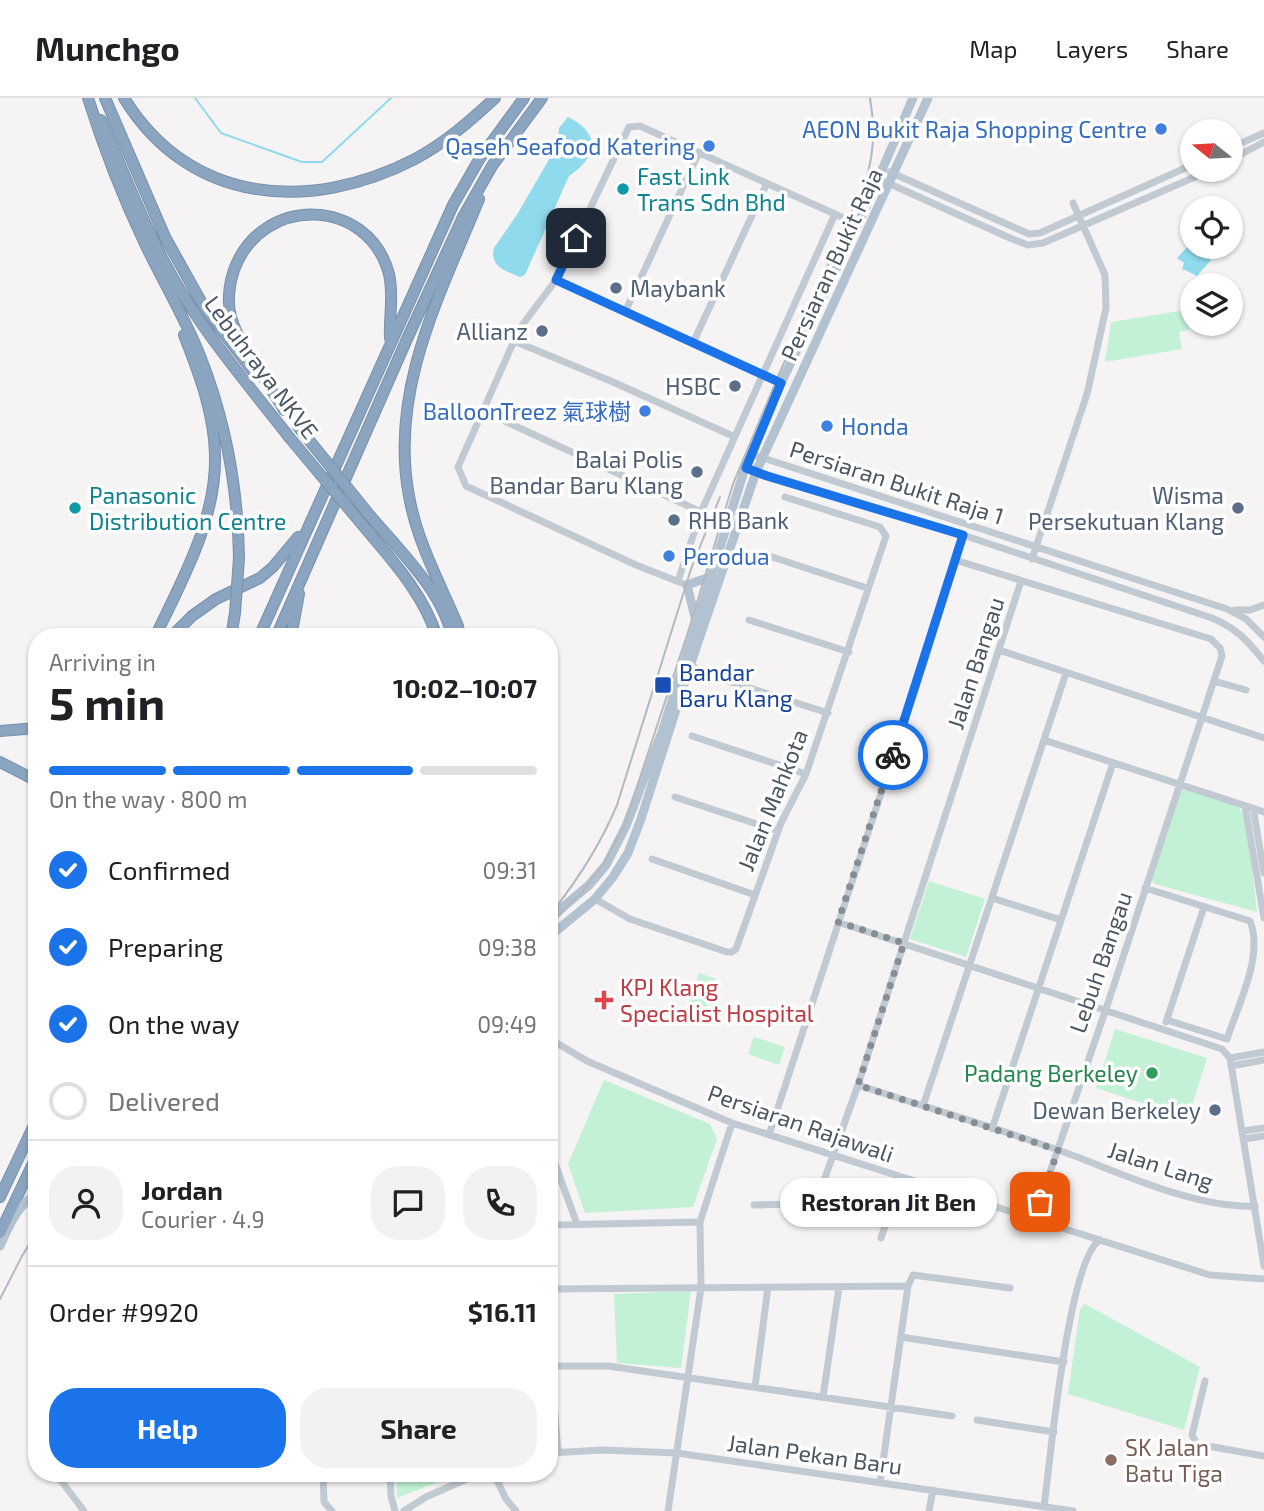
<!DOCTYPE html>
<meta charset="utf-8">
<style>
:root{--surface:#fff;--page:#f2f2f2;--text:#202124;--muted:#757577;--line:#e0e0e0;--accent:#1a73e8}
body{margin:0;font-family:"Exo 2","Noto Sans SC",sans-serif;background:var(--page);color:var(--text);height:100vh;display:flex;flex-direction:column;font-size:26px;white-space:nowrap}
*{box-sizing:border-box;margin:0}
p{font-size:23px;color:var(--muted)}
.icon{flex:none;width:38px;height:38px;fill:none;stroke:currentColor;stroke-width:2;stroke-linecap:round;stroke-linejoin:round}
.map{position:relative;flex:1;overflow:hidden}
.details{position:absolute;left:28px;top:530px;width:530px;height:854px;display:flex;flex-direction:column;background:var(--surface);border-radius:28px;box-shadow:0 2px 5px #0004}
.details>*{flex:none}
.needle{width:46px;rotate:288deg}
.tools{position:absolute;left:1180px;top:21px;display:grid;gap:14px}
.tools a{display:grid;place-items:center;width:63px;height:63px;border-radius:50%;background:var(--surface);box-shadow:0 2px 5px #0004;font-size:35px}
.pin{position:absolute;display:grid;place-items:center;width:60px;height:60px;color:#fff;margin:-30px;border-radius:14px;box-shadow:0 4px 10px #0006}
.courier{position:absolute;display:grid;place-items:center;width:70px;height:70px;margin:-35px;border:5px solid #1a73e8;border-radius:50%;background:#fff;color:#222;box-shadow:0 2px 9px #0007}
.bubble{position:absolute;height:49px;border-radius:24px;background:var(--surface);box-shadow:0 2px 5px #0004;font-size:23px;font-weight:700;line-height:49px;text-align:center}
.overview em{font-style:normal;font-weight:700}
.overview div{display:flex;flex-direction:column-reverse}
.overview{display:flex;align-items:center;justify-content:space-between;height:119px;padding:0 21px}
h1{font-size:46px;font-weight:700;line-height:52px}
.bar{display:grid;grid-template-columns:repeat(4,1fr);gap:10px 7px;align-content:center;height:84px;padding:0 21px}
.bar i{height:9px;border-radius:5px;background:var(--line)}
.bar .current{background:var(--accent)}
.bar p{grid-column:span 4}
.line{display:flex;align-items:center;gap:18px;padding:0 21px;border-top:2px solid var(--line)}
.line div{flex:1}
.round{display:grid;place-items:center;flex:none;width:74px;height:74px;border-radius:28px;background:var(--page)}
ol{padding:0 21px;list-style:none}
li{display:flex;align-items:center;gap:21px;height:77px}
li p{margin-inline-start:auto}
li .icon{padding:7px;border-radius:50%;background:var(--accent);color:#fff;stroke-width:4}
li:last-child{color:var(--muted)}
li i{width:38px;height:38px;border:4px solid var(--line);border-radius:50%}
.action{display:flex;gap:14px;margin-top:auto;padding:14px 21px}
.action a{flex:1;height:80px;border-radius:28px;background:var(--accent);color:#fff;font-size:28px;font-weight:700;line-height:80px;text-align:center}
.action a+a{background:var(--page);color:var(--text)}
header{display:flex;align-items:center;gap:42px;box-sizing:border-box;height:98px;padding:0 35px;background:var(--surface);border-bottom:2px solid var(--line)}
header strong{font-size:33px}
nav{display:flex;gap:38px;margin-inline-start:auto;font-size:24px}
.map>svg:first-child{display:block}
.green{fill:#c3f1d5}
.water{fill:#90daee}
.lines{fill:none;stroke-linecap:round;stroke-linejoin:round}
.stream{stroke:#90daee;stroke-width:2}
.highway-casing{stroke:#7690ad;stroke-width:12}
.minor{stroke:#c1cad2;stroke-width:7}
.major{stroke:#b3c2d1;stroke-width:9}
.highway{stroke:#8ba5c1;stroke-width:10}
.tram{stroke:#b5b8bd;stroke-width:2}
.highway-bridge-casing{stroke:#7690ad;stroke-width:12;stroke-linecap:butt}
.highway-bridge{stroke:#8ba5c1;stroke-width:10}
.done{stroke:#868d94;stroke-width:7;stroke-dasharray:0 12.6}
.route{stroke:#1a73e8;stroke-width:9}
.shop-dot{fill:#3f7fe0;stroke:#fff;stroke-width:2.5}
.culture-dot{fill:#0f9aa8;stroke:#fff;stroke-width:2.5}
.service-dot{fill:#5c6f8a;stroke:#fff;stroke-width:2.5}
.transit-dot{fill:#1a4fb4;stroke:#fff;stroke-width:2.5}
.health-dot{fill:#e0444e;stroke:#fff;stroke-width:2.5}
.leisure-dot{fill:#2e9e5b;stroke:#fff;stroke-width:2.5}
.education-dot{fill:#8d6e63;stroke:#fff;stroke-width:2.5}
.labels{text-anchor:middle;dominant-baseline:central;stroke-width:7;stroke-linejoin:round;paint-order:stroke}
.shop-label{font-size:23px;fill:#366cbe;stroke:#fff;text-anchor:end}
.culture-label{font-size:23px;fill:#0d838f;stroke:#fff;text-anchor:start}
.street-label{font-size:23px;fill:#4a5661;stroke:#fff}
.service-label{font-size:23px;fill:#4e5e75;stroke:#fff;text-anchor:end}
.transit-label{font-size:23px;fill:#164399;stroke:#fff;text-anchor:start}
.health-label{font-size:23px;fill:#be3a42;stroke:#fff;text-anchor:start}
.leisure-label{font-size:23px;fill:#27864d;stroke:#fff;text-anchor:end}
.education-label{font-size:23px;fill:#785e54;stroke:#fff;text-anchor:start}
</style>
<header>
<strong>Munchgo</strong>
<nav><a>Map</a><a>Layers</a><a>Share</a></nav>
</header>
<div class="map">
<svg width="1264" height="1413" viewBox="0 0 1264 1413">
<rect width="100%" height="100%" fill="#f5f3f3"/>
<path class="green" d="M1186,212L1189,232L1179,234L1182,251L1105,264L1111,224Z
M1182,690L1238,708L1246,721L1257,814L1155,786L1151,782L1175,695Z
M929,783L985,801L966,859L910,841Z
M699,875L716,881L706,911L689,905Z
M1115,931L1207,960L1188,1020L1096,990Z
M754,939L785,949L779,967L748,956Z
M604,982L710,1026L717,1041L693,1109L585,1115L568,1066Z
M691,1193L681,1270L617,1265L614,1196Z
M1085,1206L1200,1269L1184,1332L1068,1296L1080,1211Z
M396,1376H458L397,1400Z"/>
<path class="water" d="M568,19C601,35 598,59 569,78L525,177L520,179C506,173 489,169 494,150L518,115L558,46L559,30Z
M1192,144V149H1197L1211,162L1197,178L1185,172H1182L1184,165L1177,160Z"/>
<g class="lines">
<path class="stream" d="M195,0L221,35L302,64H322L391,0"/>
<defs>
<path id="highway" d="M88,0C104,51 123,100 146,148C164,185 185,220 200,258C225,321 238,391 239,460
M105,0L165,139L204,209L252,272
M124,0C190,107 310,115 415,61C445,45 470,23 495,0
M101,22C127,81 149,142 183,197C214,247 253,293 289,339
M284,312C267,282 241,253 231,219C227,205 229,186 234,172C261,97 368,98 389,176C394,198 389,218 390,240
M367,414C397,450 443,493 452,539
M360,424C389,459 423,494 437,539
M155,539C182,482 217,421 215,356C214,315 199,275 184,237
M171,539L192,518L216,501L260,480L273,469L298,439
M231,539L235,515
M259,539L453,107L480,60L524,0
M276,539L407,241L463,119L492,68L542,0
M291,539L299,496
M460,539L458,528C440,485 417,444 409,398C389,292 440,197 479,101
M0,633L37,630
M0,664L37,683
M0,1099L37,1021
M0,1135L37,1057"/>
</defs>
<use href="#highway" class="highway-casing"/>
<path class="minor" d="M1230,50L1264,35
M1230,62L1264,44
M890,74L1029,136L1040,135L1192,67
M879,81L1012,141L1028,147L1043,145L1211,72
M556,182L781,285
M625,214L699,54
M514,243L613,284L735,339
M693,245L767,85
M481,312L701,414
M751,356L1227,511L1246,521L1264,539
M745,370L963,437L1212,520C1236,530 1248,543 1264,563
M766,457L867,490
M1032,461L1087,296L1106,210L1105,177L1073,105
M955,462L1211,541L1220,550L1222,558L1109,902L1034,1121
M678,483L701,414L835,116
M687,487L636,467L466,388L458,369L514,243L523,226L556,182L629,29L640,28L857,126
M1235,512H1250L1264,507
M749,522L849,554
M999,552L1264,640
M690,568L703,572L709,577
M688,574L709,577L828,615
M1214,583L1246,592
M692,638L806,676
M1044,642L1264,714
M675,699L778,733
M1245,708L1264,820
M1253,710L1264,775
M652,761L755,797
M1145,790L1250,823C1264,857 1238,907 1227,941L1167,922
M992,800L1061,822
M595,801L630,821L727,854H732L736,851L781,725L806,676L886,438L880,429L785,399
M838,824L1222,951L1230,960
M1166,924L1204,809
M550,941L587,963L732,1025L1210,1177L1264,1181
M1230,960L1264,1168
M1230,960L1264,954
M1231,968L1264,962
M858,987C925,1009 994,1029 1061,1053C1117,1073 1195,1111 1255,1108
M923,1008L1066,575
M992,1031L1113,665
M1243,1033L1264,1030
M769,1037L926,558L963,437
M1244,1041L1264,1038
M550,1052L577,1126
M754,1107L809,1106L817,1102L858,987L1021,483
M550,1127L700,1124
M881,1140L902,1079
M550,1191L908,1188
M901,1239L1064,1264
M550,1256L558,1354
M551,1268H608L952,1318
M1205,1283L1192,1337L1197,1346L1264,1358
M755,1289L768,1189
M823,1299L839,1189
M977,1322L1054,1334
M550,1355L603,1352L677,1355L1073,1413
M56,1376L84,1413
M323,1376L324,1404L332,1413
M390,1376L391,1398L395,1413
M494,1376L506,1401L516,1413
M880,1385L908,1188L913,1177L1010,1190
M1044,1409C1050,1365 1068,1161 1100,1142
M404,1413L426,1399L478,1376
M668,1413L701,1190L700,1124L732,1025
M929,1413L933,1392"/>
<path class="major" d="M696,523L687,487L710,479
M550,820L589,787L606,767L626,728L662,634L745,370L781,285L866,109L913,0
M550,838L595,801L613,779L628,755L641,721L690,568L756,374L928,0
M0,1148C9,1128 17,1107 37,1096"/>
<use href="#highway" class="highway"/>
<path class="tram" d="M556,809C581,777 601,745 617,707L691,471L720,399
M550,827L583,793L605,763L623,731L689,531L733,386L780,274L866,81C875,53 875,28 870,0
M0,1201L22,1158L37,1134"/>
<defs>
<path id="highway-bridge" d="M296,326L367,414
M289,339L360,424
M235,515L239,460"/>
</defs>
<use href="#highway-bridge" class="highway-bridge-casing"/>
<use href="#highway-bridge" class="highway-bridge"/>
</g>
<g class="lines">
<path class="done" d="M893,657L838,824L904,845L858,987L1058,1052L1040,1104"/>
<path class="route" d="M576,140L556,182L781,285L746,370L767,378L963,437L893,657"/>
</g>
<g class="shop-dot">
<circle cx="1161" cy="31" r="7"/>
<circle cx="709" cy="48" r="7"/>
<circle cx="645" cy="313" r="7"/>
<circle cx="827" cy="328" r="7"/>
<circle cx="669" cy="458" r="7"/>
</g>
<g class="culture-dot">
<circle cx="623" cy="91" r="7"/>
<circle cx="75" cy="410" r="7"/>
</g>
<g class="service-dot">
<circle cx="616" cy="190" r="7"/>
<circle cx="542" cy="233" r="7"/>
<circle cx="735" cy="288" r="7"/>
<circle cx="697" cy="374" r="7"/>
<circle cx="1238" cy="410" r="7"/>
<circle cx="674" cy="422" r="7"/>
<circle cx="1215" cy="1012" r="7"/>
</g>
<rect class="transit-dot" x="654" y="578" width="18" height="18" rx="3.5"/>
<path class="health-dot" d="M600.5 891.5h7v7h7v7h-7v7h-7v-7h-7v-7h7z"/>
<circle class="leisure-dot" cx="1152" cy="975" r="7"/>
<circle class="education-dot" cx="1111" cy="1362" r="7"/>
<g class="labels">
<g class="shop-label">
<text x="1147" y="31">AEON Bukit Raja Shopping Centre</text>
<text x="695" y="48">Qaseh Seafood Katering</text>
<text x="631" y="313">BalloonTreez 氣球樹</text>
<text x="841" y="328" text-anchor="start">Honda</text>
<text x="683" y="458" text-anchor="start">Perodua</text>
</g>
<g class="culture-label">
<text x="637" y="78">Fast Link<tspan x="637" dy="26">Trans Sdn Bhd</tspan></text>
<text x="89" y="397">Panasonic<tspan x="89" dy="26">Distribution Centre</tspan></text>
</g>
<g class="street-label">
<text transform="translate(831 166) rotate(-65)">Persiaran Bukit Raja</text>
<text transform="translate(262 269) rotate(53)">Lebuhraya NKVE</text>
<text transform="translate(897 384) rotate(18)">Persiaran Bukit Raja 1</text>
<text transform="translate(975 565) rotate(-72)">Jalan Bangau</text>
<text transform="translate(772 702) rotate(-68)">Jalan Mahkota</text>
<text transform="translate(1100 864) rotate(-71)">Lebuh Bangau</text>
<text transform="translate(801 1025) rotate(19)">Persiaran Rajawali</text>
<text transform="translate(1161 1067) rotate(18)">Jalan Lang</text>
<text transform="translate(815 1356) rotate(8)">Jalan Pekan Baru</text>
</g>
<g class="service-label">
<text x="630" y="190" text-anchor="start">Maybank</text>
<text x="528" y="233">Allianz</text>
<text x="721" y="288">HSBC</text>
<text x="683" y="361">Balai Polis<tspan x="683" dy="26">Bandar Baru Klang</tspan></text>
<text x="1224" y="397">Wisma<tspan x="1224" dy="26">Persekutuan Klang</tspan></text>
<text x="688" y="422" text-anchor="start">RHB Bank</text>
<text x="1201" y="1012">Dewan Berkeley</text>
</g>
<g class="transit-label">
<text x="679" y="574">Bandar<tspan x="679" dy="26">Baru Klang</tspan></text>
</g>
<g class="health-label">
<text x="620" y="889">KPJ Klang<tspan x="620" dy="26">Specialist Hospital</tspan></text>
</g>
<g class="leisure-label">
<text x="1138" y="975">Padang Berkeley</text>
</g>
<g class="education-label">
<text x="1125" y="1349">SK Jalan<tspan x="1125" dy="26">Batu Tiga</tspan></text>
</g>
</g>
</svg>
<div class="tools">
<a><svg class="needle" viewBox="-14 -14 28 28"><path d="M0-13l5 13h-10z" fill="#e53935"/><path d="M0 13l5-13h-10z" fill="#757577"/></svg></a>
<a><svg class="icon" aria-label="locate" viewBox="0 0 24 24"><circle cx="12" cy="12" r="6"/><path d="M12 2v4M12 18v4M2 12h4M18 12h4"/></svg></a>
<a><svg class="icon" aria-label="layers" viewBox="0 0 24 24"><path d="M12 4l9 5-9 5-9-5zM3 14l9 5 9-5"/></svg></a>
</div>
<div class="pin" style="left:1040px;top:1104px;background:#ea580c"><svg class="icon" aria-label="bag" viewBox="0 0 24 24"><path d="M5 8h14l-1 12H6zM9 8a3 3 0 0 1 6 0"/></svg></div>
<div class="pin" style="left:576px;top:140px;background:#1f2937"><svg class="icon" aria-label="home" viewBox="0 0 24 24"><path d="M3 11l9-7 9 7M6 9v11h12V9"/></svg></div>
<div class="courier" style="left:893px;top:657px"><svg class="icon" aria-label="bike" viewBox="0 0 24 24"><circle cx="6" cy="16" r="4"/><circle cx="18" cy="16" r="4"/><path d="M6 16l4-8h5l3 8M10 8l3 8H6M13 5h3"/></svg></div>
<div class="bubble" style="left:780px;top:1080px;width:217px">Restoran Jit Ben</div>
<section class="details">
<div class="overview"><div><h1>5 min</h1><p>Arriving in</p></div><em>10:02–10:07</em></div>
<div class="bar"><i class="current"></i><i class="current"></i><i class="current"></i><i></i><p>On the way · 800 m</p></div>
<ol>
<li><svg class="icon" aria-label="check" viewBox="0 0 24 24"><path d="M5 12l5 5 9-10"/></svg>Confirmed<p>09:31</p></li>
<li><svg class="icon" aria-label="check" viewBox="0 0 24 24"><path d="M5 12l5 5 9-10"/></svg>Preparing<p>09:38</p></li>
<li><svg class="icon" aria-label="check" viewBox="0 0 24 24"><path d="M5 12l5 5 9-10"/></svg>On the way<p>09:49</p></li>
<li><i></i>Delivered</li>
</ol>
<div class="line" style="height:126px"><a class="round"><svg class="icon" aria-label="person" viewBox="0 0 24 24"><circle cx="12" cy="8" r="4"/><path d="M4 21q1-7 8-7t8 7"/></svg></a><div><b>Jordan</b><p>Courier · 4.9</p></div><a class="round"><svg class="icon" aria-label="chat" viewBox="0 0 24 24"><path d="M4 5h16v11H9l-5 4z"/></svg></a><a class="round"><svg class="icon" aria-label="phone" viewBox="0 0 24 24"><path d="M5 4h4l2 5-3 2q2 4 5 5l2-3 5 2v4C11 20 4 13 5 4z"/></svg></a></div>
<div class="line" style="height:91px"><div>Order #9920</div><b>$16.11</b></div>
<div class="action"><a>Help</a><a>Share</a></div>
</section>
</div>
